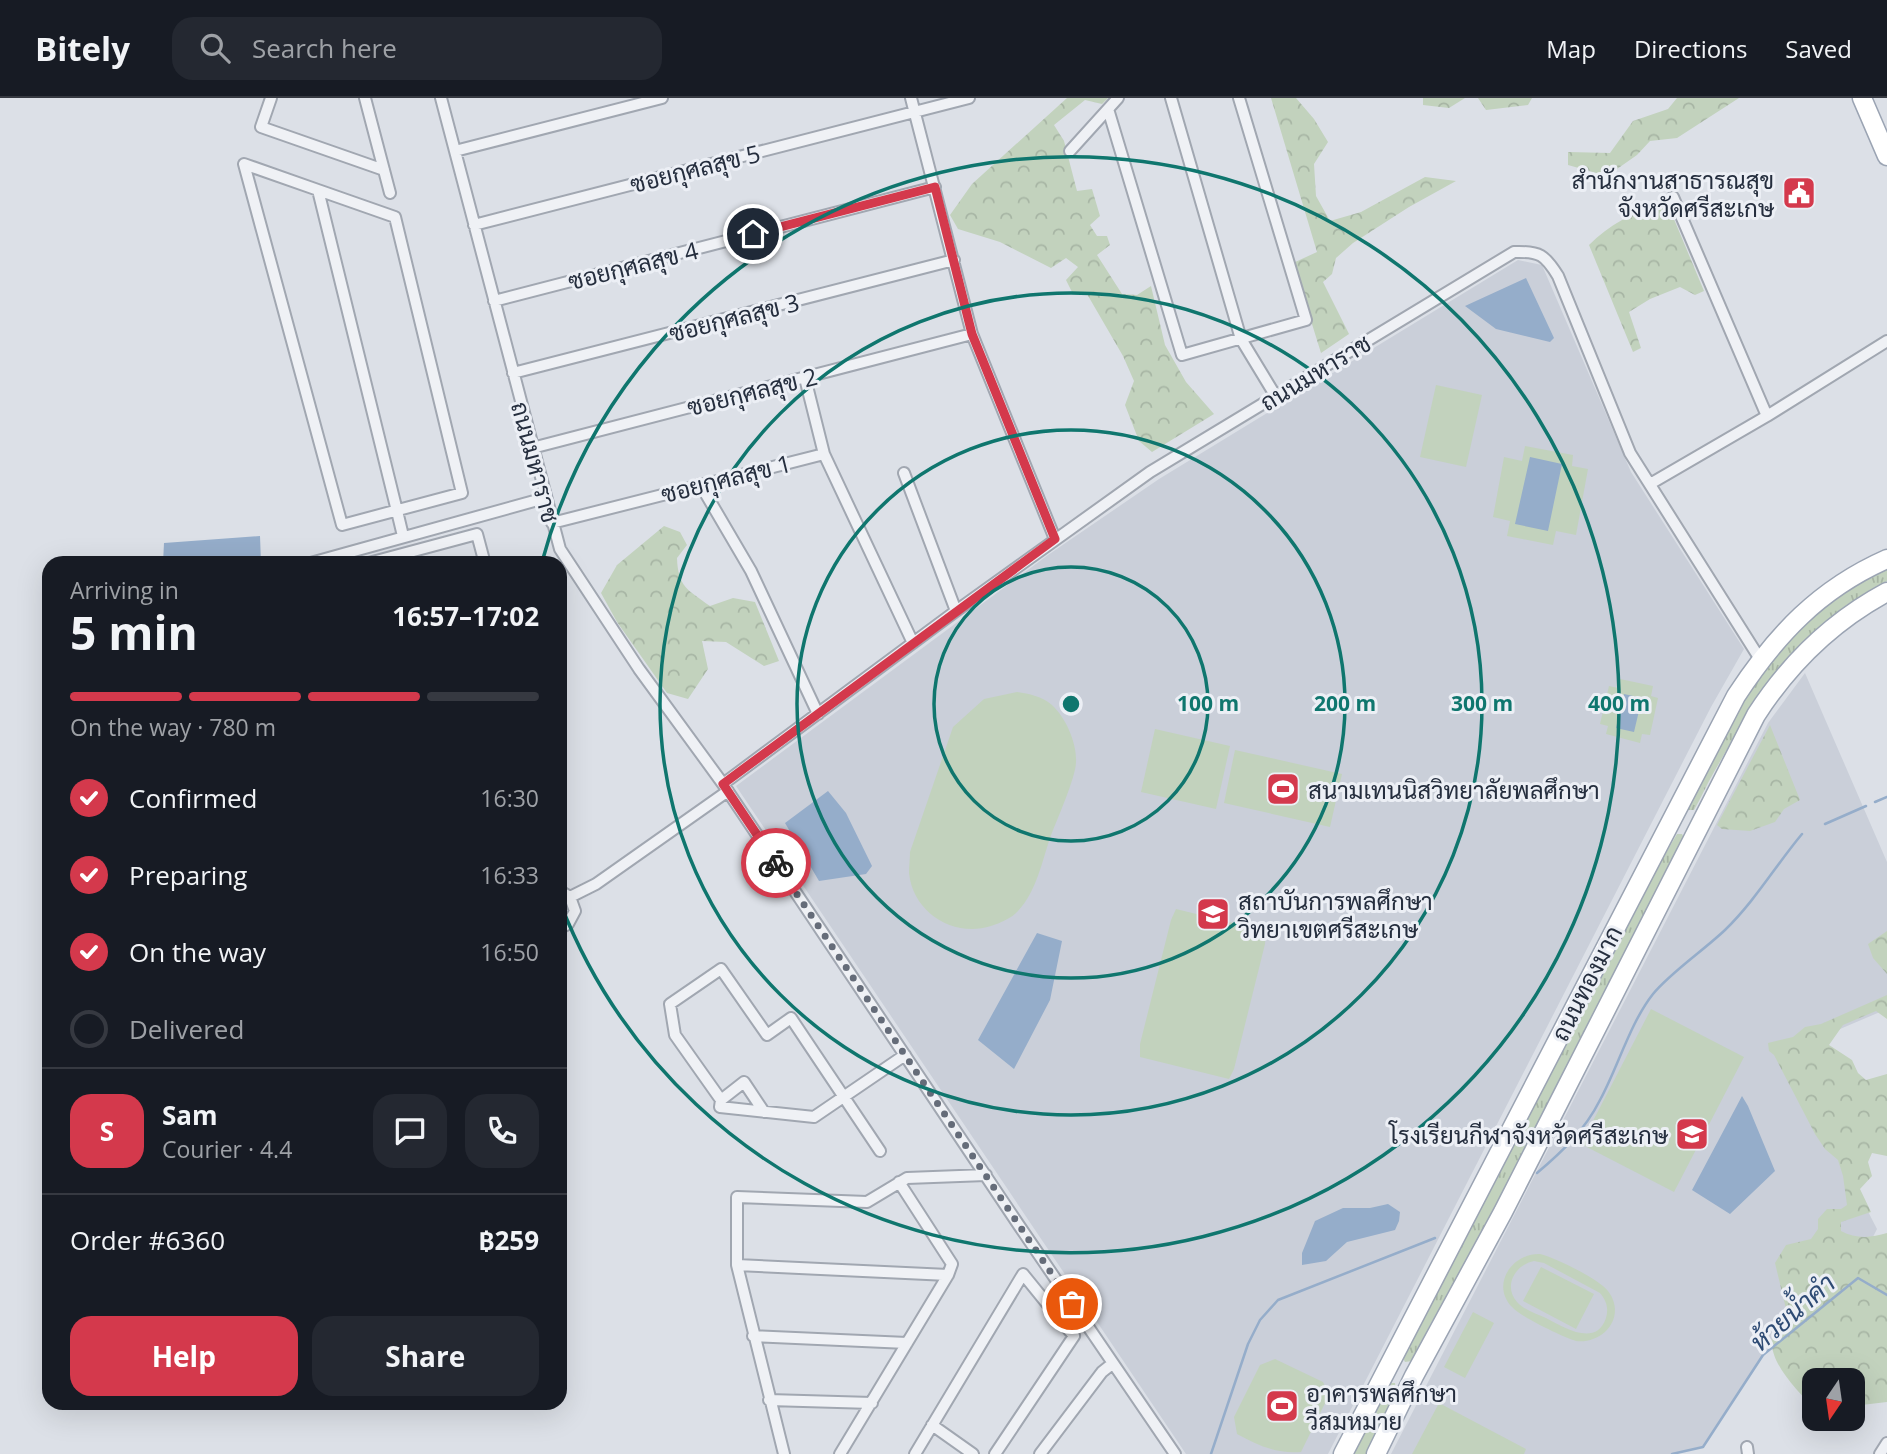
<!DOCTYPE html>
<meta charset="utf-8">
<style>
:root{--surface:#171b24;--page:#242831;--text:#f1f3f6;--muted:#9ea1a6;--line:#363941;--accent:#d4394c}
body{margin:0;font-family:"Open Sans",Sarabun,sans-serif;background:var(--page);color:var(--text);height:100vh;display:flex;flex-direction:column;font-size:26px;white-space:nowrap}
*{box-sizing:border-box;margin:0}
p{font-size:23px;color:var(--muted)}
.icon{flex:none;width:38px;height:38px;fill:none;stroke:currentColor;stroke-width:2;stroke-linecap:round;stroke-linejoin:round}
.map{position:relative;flex:1;overflow:hidden}
.drawer{position:absolute;left:42px;top:458px;width:525px;height:854px;display:flex;flex-direction:column;background:var(--surface);border-radius:21px;box-shadow:0 7px 28px #0002}
.drawer>*{flex:none}
.needle{width:46px;rotate:193deg}
.controls{position:absolute;left:1802px;top:1270px;display:grid;gap:14px}
.controls a{display:grid;place-items:center;width:63px;height:63px;border-radius:14px;background:var(--surface);box-shadow:0 7px 28px #0002;font-size:35px}
.pin{position:absolute;display:grid;place-items:center;width:60px;height:60px;color:#fff;margin:-30px;border:4px solid #fff;border-radius:50%;box-shadow:0 2px 7px #0007}
.courier{position:absolute;display:grid;place-items:center;width:70px;height:70px;margin:-35px;border:5px solid #d4394c;border-radius:50%;background:#fff;color:#222;box-shadow:0 2px 9px #0007}
.overview em{font-style:normal;font-weight:700}
.overview div{display:flex;flex-direction:column-reverse}
.overview{display:flex;align-items:center;justify-content:space-between;height:119px;padding:0 28px}
h1{font-size:46px;font-weight:700;line-height:52px}
.bar{display:grid;grid-template-columns:repeat(4,1fr);gap:10px 7px;align-content:center;height:84px;padding:0 28px}
.bar i{height:9px;border-radius:5px;background:var(--line)}
.bar .selected{background:var(--accent)}
.bar p{grid-column:span 4}
.line{display:flex;align-items:center;gap:18px;padding:0 28px;border-top:2px solid var(--line)}
.line div{flex:1}
.round{display:grid;place-items:center;flex:none;width:74px;height:74px;border-radius:21px;background:var(--page)}
ol{padding:0 28px;list-style:none}
li{display:flex;align-items:center;gap:21px;height:77px}
li p{margin-inline-start:auto}
li .icon{padding:7px;border-radius:50%;background:var(--accent);color:#fff;stroke-width:4}
li:last-child{color:var(--muted)}
li i{width:38px;height:38px;border:4px solid var(--line);border-radius:50%}
.button{display:flex;gap:14px;margin-top:auto;padding:14px 28px}
.button a{flex:1;height:80px;border-radius:21px;background:var(--accent);color:#fff;font-size:28px;font-weight:700;line-height:80px;text-align:center}
.button a+a{background:var(--page);color:var(--text)}
header{display:flex;align-items:center;gap:42px;box-sizing:border-box;height:98px;padding:0 35px;background:var(--surface);border-bottom:2px solid var(--line)}
header strong{font-size:33px}
nav{display:flex;gap:38px;margin-inline-start:auto;font-size:24px}
.search{width:490px;height:63px;background:var(--page);display:flex;align-items:center;gap:18px;box-sizing:border-box;padding:0 24px;border-radius:21px;color:var(--muted);font-size:26px}
.map>svg:first-child{display:block}
.built{fill:#cacfd9}
.grass{fill:url(#grass-tufts)}
.forest{fill:url(#forest-crowns)}
.pitch{fill:#c2d2bd;fill-rule:evenodd}
.water{fill:#95adca}
.lines{fill:none;stroke-linecap:round;stroke-linejoin:round}
.stream{stroke:#95adca;stroke-width:2.5}
.street-casing{stroke:#a1a7b1;stroke-width:14}
.primary-casing{stroke:#9ba4b3;stroke-width:21}
.street{stroke:#eff1f5;stroke-width:10}
.primary{stroke:#fff;stroke-width:18}
.done{stroke:#656c79;stroke-width:7;stroke-dasharray:0 12.6}
.route{stroke:#d4394c;stroke-width:9}
.ring{fill:none;stroke:#0f766e;stroke-width:3.5}
.labels{text-anchor:middle;dominant-baseline:central;stroke-width:6;stroke-linejoin:round;paint-order:stroke}
.street-label{font-size:24px;fill:#252e3e;stroke:#eceff5}
.poi-label{font-size:24px;fill:#252e3e;stroke:#eceff5;text-anchor:start}
.water-label{font-size:26px;font-style:italic;fill:#2e4b74;stroke:#eceff5}
.centre{fill:#0f766e;stroke:#eceff5;stroke-width:3.5}
.ring-label{font-size:21px;text-anchor:middle;font-weight:bold;fill:#0f766e;stroke:#eceff5;stroke-width:6;stroke-linejoin:round;paint-order:stroke}
</style>
<header>
<strong>Bitely</strong>
<div class="search"><svg class="icon" aria-label="search" viewBox="0 0 24 24"><circle cx="10" cy="10" r="6"/><path d="M15 15l6 6"/></svg>Search here</div>
<nav><a>Map</a><a>Directions</a><a>Saved</a></nav>
</header>
<div class="map">
<svg width="1887" height="1356" viewBox="0 0 1887 1356">
<defs>
<pattern id="grass-tufts" width="24" height="20" patternUnits="userSpaceOnUse" patternTransform="scale(1.75)"><rect width="24" height="20" fill="#c2d2bd"/><path d="M3 7l-1-3M5 7V3M7 7l1-3M15 17l-1-3M17 17v-4M19 17l1-3" fill="none" stroke="#a7b5a4"/></pattern>
<pattern id="forest-crowns" width="20" height="18" patternUnits="userSpaceOnUse" patternTransform="scale(1.75)"><rect width="20" height="18" fill="#c2d2bd"/><path d="M2 6a3 3 0 1 1 6 0M12 15a3 3 0 1 1 6 0" fill="none" stroke="#a7b5a4"/></pattern>
</defs>
<rect width="100%" height="100%" fill="#dce0e7"/>
<path class="built" d="M1518,162L1542,167L1631,374L1744,551L1711,609L1328,1356H1186L736,688L1048,457L1159,381Z
M1805,575L1887,764V911L1786,954L1877,1131L1856,1172L1765,1256L1703,1348L1676,1356H1391L1768,625Z"/>
<path class="grass" d="M1887,468V483C1804,529 1760,593 1714,674C1707,686 1701,700 1694,712H1688L1686,708C1702,677 1716,643 1734,613C1770,551 1823,501 1887,468Z
M1677,736H1682L1684,740L1466,1169L1431,1225L1412,1263L1405,1264L1402,1258L1621,832Z
M1390,1285H1395L1396,1294L1366,1356H1352Z"/>
<path class="forest" d="M1067,0H1108L1102,6L1085,2L1054,27L1064,43L1077,93L1092,91L1100,118L1090,127L1097,138H1107L1110,147L1097,157L1122,196L1137,197L1151,188L1165,247L1186,284L1214,316L1152,354L1139,343L1125,307L1134,283L1123,258L1087,196H1073L1066,182L1078,169L1066,160L1051,170L1000,144L958,131L950,117L972,86Z
M1271,0H1296L1314,21L1328,44L1314,66L1316,98L1330,123L1361,114L1425,79L1456,83L1409,109L1353,145L1336,160L1332,176L1323,184L1349,236L1321,255L1293,165L1317,154Z
M1423,0H1465L1449,10L1423,7Z
M1478,0H1532L1528,7L1486,12Z
M1677,0H1739L1677,40L1650,43L1637,57L1607,78L1568,67V54L1610,55L1633,23L1668,11Z
M1661,106L1671,114L1704,193L1695,197L1680,189L1650,201L1629,214L1641,250L1633,254L1589,147C1609,127 1633,114 1661,106Z
M664,428L680,434L687,447L677,460C678,489 688,492 710,508L733,500L755,504L779,563L764,568L726,544L702,543L708,571L688,601L667,595L617,524L601,495L617,467Z
M1770,627L1800,702L1784,711L1775,724L1750,733L1722,731L1717,727Z
M1887,833V876L1873,860L1868,846Z
M1887,897V921L1876,913L1843,927L1829,947L1852,962L1858,975L1866,982L1887,976V1058L1872,1055L1868,1064L1872,1078L1860,1091L1871,1114L1841,1124V1133C1856,1141 1871,1140 1887,1135V1304L1853,1308V1283H1815L1814,1311C1799,1293 1763,1261 1774,1234C1777,1228 1783,1221 1787,1215L1775,1165L1786,1147L1811,1141L1818,1131V1121L1827,1111H1841L1847,1107L1843,1078L1838,1062L1825,1051L1815,1036L1774,957L1769,953L1768,945L1793,939L1805,929L1821,926Z"/>
<path class="pitch" d="M1436,287L1482,297L1466,369L1420,359Z
M1525,348L1573,357L1572,368L1588,371L1576,437L1556,433L1553,447L1507,438L1510,423L1493,419L1504,359L1522,363Z
M1620,581L1653,588L1651,598L1658,600L1650,637L1642,636L1640,645L1606,636L1608,628L1600,626L1609,588L1618,590Z
M1017,594C1029,596 1042,598 1052,607C1066,620 1077,645 1076,664C1076,679 1056,724 1050,740C1042,764 1036,794 1018,813C1012,820 1000,825 991,828C954,840 913,815 909,775C909,768 910,760 910,754L953,629L984,601Z
M1155,631L1230,648L1216,711L1141,694Z
M1235,652L1342,676L1330,729L1224,705Z
M1176,811L1266,833L1265,846L1234,971L1229,981L1140,959V946L1171,822Z
M1651,911L1744,959L1674,1094L1581,1046Z
M1540,1156C1556,1160 1599,1181 1608,1193C1627,1218 1604,1246 1576,1243C1563,1239 1521,1219 1512,1209C1490,1186 1513,1155 1540,1156ZM1534,1163L1544,1165L1600,1195C1606,1202 1609,1210 1606,1220C1596,1250 1563,1229 1546,1220C1537,1216 1524,1212 1517,1204C1503,1188 1515,1167 1534,1163Z
M1541,1169L1594,1196L1576,1231L1523,1203Z
M1473,1214L1494,1225L1465,1280L1444,1269Z
M1275,1261L1323,1284L1329,1297L1301,1354C1276,1356 1257,1347 1237,1336L1234,1319L1260,1267Z
M1439,1305L1526,1351L1524,1356H1412Z"/>
<path class="water" d="M1526,180L1554,240L1550,244L1496,231L1465,208Z
M1530,359L1562,366L1548,433L1515,426Z
M260,438L261,465H163L164,445Z
M1624,596L1642,600L1634,634L1616,630Z
M828,693L846,715L872,768L866,776L819,783L785,725Z
M1037,835L1062,843L1050,902L1014,971L978,942Z
M1742,998L1748,1008L1775,1073L1730,1116L1692,1092Z
M1388,1106L1400,1114L1399,1123L1395,1132L1347,1144L1326,1163L1302,1167V1155L1315,1123L1343,1110H1370Z"/>
<g class="lines">
<path class="stream" d="M1875,704L1887,699
M1825,726L1866,708
M1537,1075C1562,1054 1585,1032 1600,1002C1618,969 1630,925 1653,896C1670,875 1704,852 1725,832C1755,803 1776,767 1802,736
M1211,1356L1248,1246L1260,1222L1278,1202L1435,1140
M1672,1356L1703,1349L1763,1257L1858,1180L1887,1197"/>
<defs>
<path id="street" d="M271,0L261,29L384,72
M365,0L390,95
M441,0L560,451L639,571L723,686L1018,1126L1175,1356
M911,0L972,236L1055,441
M1171,0L1241,241L1275,297
M1108,11L1182,257L1306,222L1239,0
M455,53L662,0
M1070,53L1118,0
M318,92L244,66L342,427L462,395L395,119L318,92L397,413L403,438
M1673,99L1767,318
M474,127L969,0
M494,203L935,89
M513,275L954,162
M532,350L972,236
M824,356L913,545
M904,375L956,513
M700,386L751,473L818,616
M1650,386L1767,318L1887,243
M552,425L824,356L805,280
M307,466L545,400
M365,466L477,436L485,466
M723,686L956,513L1150,374L1514,154C1540,153 1545,157 1558,178L1630,355L1760,561
M560,793L570,799L575,813L568,826L560,830
M570,799L596,786L728,693
M721,1002L675,937L670,906L721,871L767,937L791,920L880,1053
M764,1014L744,984L721,1002L720,1009L814,1019L905,957
M737,1167L948,1177
M753,1238L907,1245
M769,1302L872,1305
M932,1327L973,1356
M1747,1349L1748,1356
M784,1356L737,1167V1099L867,1104L907,1080L986,1077
M840,1356L948,1177L952,1166L899,1084
M915,1356L1023,1176L1049,1208L1072,1206
M995,1356L1074,1238L1061,1223L1072,1206
M1040,1356L1102,1274L1112,1266
M1880,1356L1887,1345"/>
<path id="primary" d="M1862,0L1887,58
M1343,1356L1736,598C1776,537 1819,491 1887,461
M1376,1356L1414,1278L1503,1114L1756,617C1789,566 1833,523 1887,494"/>
</defs>
<use href="#street" class="street-casing"/>
<use href="#primary" class="primary-casing"/>
<use href="#street" class="street"/>
<use href="#primary" class="primary"/>
</g>
<g class="lines">
<path class="done" d="M776,765L1072,1206"/>
<path class="route" d="M753,136L935,89L972,236L1055,441L723,686L776,765"/>
</g>
<g class="ring">
<circle cx="1071" cy="606" r="137"/>
<circle cx="1071" cy="606" r="274"/>
<circle cx="1071" cy="606" r="411"/>
<path d="M542 464A548 548 0 1 1 561 807"/>
</g>
<defs>
<symbol id="civic-square" viewBox="-11 -11 22 22"><rect x="-9" y="-9" width="18" height="18" rx="4" fill="#d4394c" stroke="#eceff5"/><path d="M-.6-6.5H3V-4.5H.6V-3L4-1V1h2V6H-6V1h2V-1L-.6-3ZM-1.2 2.5V6h2.4V2.5Z" fill="#fff"/></symbol>
<symbol id="stadium-square" viewBox="-11 -11 22 22"><rect x="-9" y="-9" width="18" height="18" rx="4" fill="#d4394c" stroke="#eceff5"/><path d="M0-5a6.5 5 0 1 0 0 10a6.5 5 0 1 0 0-10ZM-3.5-1.8h7v3.6h-7Z" fill="#fff"/></symbol>
<symbol id="university-square" viewBox="-11 -11 22 22"><rect x="-9" y="-9" width="18" height="18" rx="4" fill="#d4394c" stroke="#eceff5"/><path d="M0-5L7-2L0 1L-7-2ZM-4 1L0 2.5L4 1V4Q0 6-4 4Z" fill="#fff"/></symbol>
</defs>
<g fill-rule="evenodd">
<use href="#civic-square" x="1780" y="76" width="38" height="38"/>
<use href="#stadium-square" x="1264" y="672" width="38" height="38"/>
<use href="#university-square" x="1194" y="797" width="38" height="38"/>
<use href="#university-square" x="1673" y="1017" width="38" height="38"/>
<use href="#stadium-square" x="1263" y="1289" width="38" height="38"/>
</g>
<g class="labels">
<g class="street-label">
<text transform="translate(695 70) rotate(-14)">ซอยกุศลสุข 5</text>
<text transform="translate(633 167) rotate(-14)">ซอยกุศลสุข 4</text>
<text transform="translate(734 219) rotate(-14)">ซอยกุศลสุข 3</text>
<text transform="translate(1315 274) rotate(-31)">ถนนมหาราช</text>
<text transform="translate(752 293) rotate(-14)">ซอยกุศลสุข 2</text>
<text transform="translate(536 364) rotate(75)">ถนนมหาราช</text>
<text transform="translate(726 380) rotate(-14)">ซอยกุศลสุข 1</text>
<text transform="translate(1586 885) rotate(-63)">ถนนทองมาก</text>
</g>
<g class="poi-label">
<text x="1774" y="81" text-anchor="end">สำนักงานสาธารณสุข<tspan x="1774" dy="28">จังหวัดศรีสะเกษ</tspan></text>
<text x="1308" y="691">สนามเทนนิสวิทยาลัยพลศึกษา</text>
<text x="1238" y="802">สถาบันการพลศึกษา<tspan x="1238" dy="28">วิทยาเขตศรีสะเกษ</tspan></text>
<text x="1668" y="1036" text-anchor="end">โรงเรียนกีฬาจังหวัดศรีสะเกษ</text>
<text x="1306" y="1294">อาคารพลศึกษา<tspan x="1306" dy="28">วีสมหมาย</tspan></text>
</g>
<g class="water-label">
<text transform="translate(1792 1214) rotate(-41)">ห้วยน้ำคำ</text>
</g>
</g>
<circle cx="1071" cy="606" r="10" class="centre"/>
<g class="ring-label">
<text x="1208" y="613">100 m</text>
<text x="1345" y="613">200 m</text>
<text x="1482" y="613">300 m</text>
<text x="1619" y="613">400 m</text>
</g>
</svg>
<div class="controls">
<a><svg class="needle" viewBox="-14 -14 28 28"><path d="M0-13l5 13h-10z" fill="#e53935"/><path d="M0 13l5-13h-10z" fill="#9ea1a6"/></svg></a>
</div>
<div class="pin" style="left:1072px;top:1206px;background:#ea580c"><svg class="icon" aria-label="bag" viewBox="0 0 24 24"><path d="M5 8h14l-1 12H6zM9 8a3 3 0 0 1 6 0"/></svg></div>
<div class="pin" style="left:753px;top:136px;background:#1f2937"><svg class="icon" aria-label="home" viewBox="0 0 24 24"><path d="M3 11l9-7 9 7M6 9v11h12V9"/></svg></div>
<div class="courier" style="left:776px;top:765px"><svg class="icon" aria-label="bike" viewBox="0 0 24 24"><circle cx="6" cy="16" r="4"/><circle cx="18" cy="16" r="4"/><path d="M6 16l4-8h5l3 8M10 8l3 8H6M13 5h3"/></svg></div>
<section class="drawer">
<div class="overview"><div><h1>5 min</h1><p>Arriving in</p></div><em>16:57–17:02</em></div>
<div class="bar"><i class="selected"></i><i class="selected"></i><i class="selected"></i><i></i><p>On the way · 780 m</p></div>
<ol>
<li><svg class="icon" aria-label="check" viewBox="0 0 24 24"><path d="M5 12l5 5 9-10"/></svg>Confirmed<p>16:30</p></li>
<li><svg class="icon" aria-label="check" viewBox="0 0 24 24"><path d="M5 12l5 5 9-10"/></svg>Preparing<p>16:33</p></li>
<li><svg class="icon" aria-label="check" viewBox="0 0 24 24"><path d="M5 12l5 5 9-10"/></svg>On the way<p>16:50</p></li>
<li><i></i>Delivered</li>
</ol>
<div class="line" style="height:126px"><b class="round" style="background:var(--accent);color:#fff">S</b><div><b>Sam</b><p>Courier · 4.4</p></div><a class="round"><svg class="icon" aria-label="chat" viewBox="0 0 24 24"><path d="M4 5h16v11H9l-5 4z"/></svg></a><a class="round"><svg class="icon" aria-label="phone" viewBox="0 0 24 24"><path d="M5 4h4l2 5-3 2q2 4 5 5l2-3 5 2v4C11 20 4 13 5 4z"/></svg></a></div>
<div class="line" style="height:91px"><div>Order #6360</div><b>฿259</b></div>
<div class="button"><a>Help</a><a>Share</a></div>
</section>
</div>
